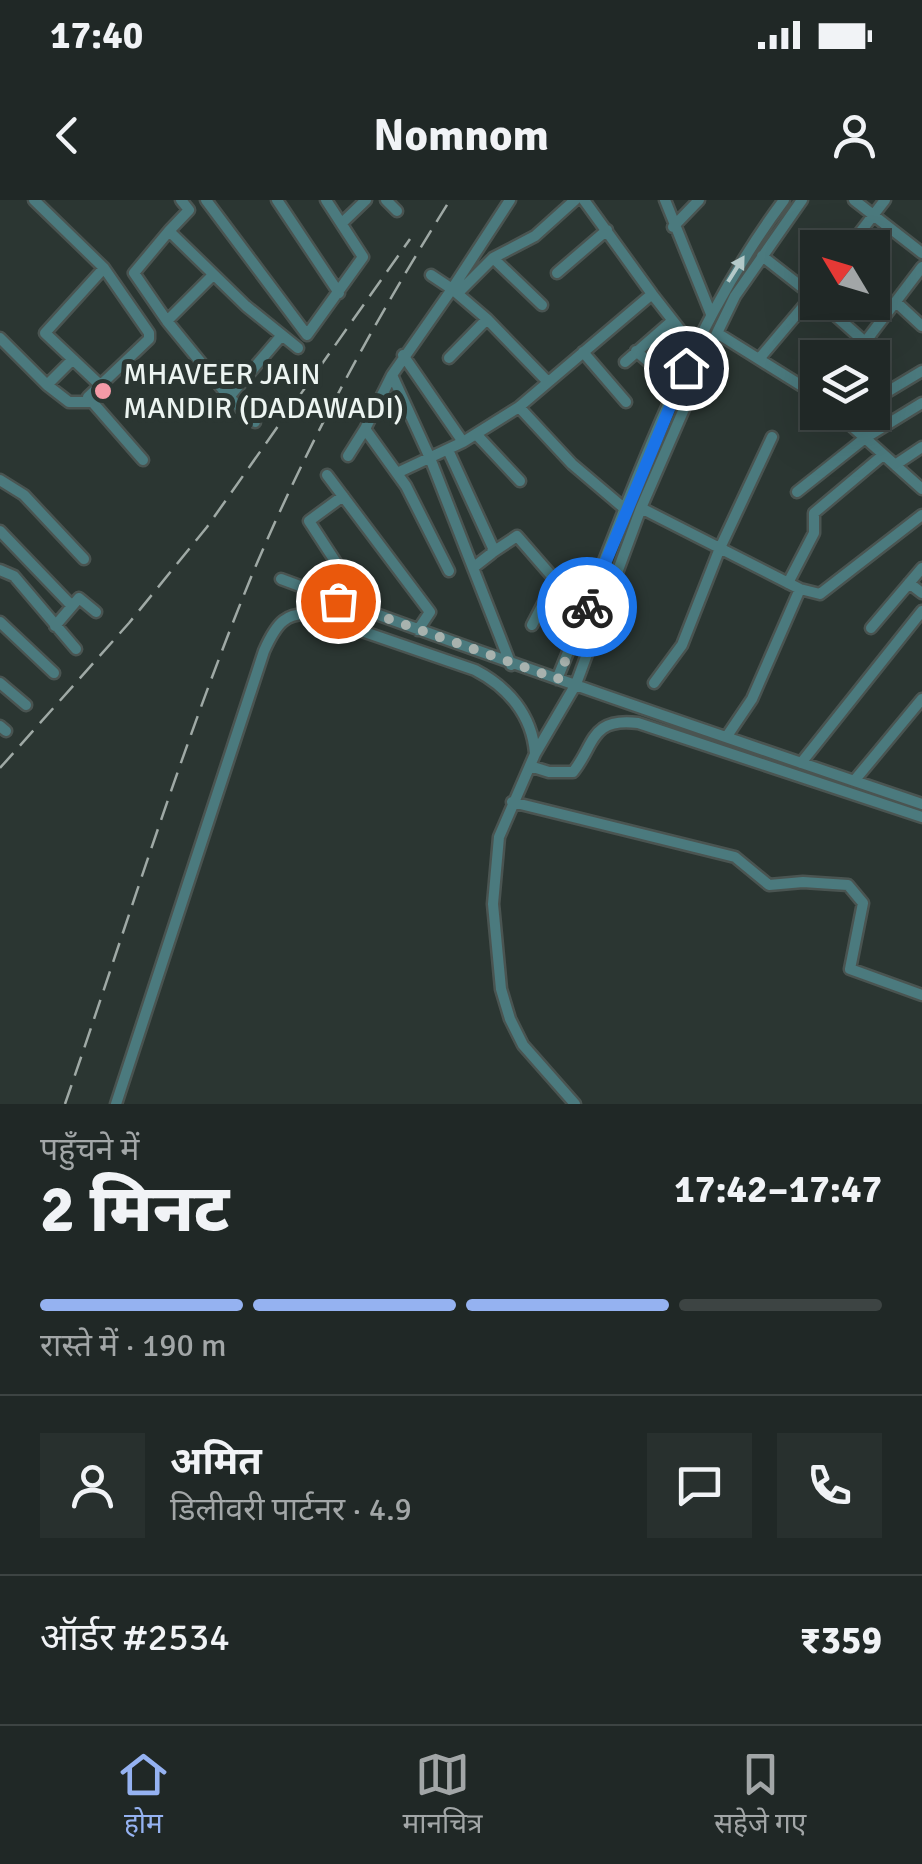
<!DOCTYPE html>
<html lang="hi">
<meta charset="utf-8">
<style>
:root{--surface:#202826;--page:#28302e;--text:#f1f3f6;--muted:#a2a6a7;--line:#3d4443;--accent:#95b2f1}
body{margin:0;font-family:Signika,"Noto Sans Devanagari",sans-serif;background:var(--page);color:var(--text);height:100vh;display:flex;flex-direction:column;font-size:38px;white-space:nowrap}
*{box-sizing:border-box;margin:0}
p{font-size:32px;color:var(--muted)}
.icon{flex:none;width:55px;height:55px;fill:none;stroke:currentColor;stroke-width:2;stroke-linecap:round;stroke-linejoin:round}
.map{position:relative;height:904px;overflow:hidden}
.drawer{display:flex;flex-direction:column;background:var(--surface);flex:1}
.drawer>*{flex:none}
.needle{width:65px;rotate:308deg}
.buttons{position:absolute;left:800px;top:30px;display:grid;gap:20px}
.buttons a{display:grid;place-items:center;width:90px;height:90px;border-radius:0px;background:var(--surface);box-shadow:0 10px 40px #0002,0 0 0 2px var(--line);font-size:50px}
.pin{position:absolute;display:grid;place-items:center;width:85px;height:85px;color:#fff;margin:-42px;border:5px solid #fff;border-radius:50%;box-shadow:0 2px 10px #0007}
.courier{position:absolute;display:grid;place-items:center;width:100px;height:100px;margin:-50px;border:8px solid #1a73e8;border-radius:50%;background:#fff;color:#222;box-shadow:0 2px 12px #0007}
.overview em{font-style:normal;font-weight:800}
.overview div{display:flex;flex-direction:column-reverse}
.overview{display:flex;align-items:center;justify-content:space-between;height:170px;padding:0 40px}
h1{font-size:65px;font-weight:800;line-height:75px}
.bar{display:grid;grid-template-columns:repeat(4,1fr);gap:15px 10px;align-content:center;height:120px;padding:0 40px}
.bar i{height:12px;border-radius:8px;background:var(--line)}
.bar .current{background:var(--accent)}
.bar p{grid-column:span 4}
.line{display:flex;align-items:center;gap:25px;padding:0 40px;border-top:2px solid var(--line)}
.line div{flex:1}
.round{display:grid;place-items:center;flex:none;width:105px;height:105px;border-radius:0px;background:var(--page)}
.status{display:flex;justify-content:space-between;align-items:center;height:70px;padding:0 50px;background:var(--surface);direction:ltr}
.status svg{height:28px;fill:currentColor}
header{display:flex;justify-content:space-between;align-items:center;height:130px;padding:0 40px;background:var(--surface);font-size:45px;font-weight:800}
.menu{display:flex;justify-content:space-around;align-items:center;height:140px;border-top:2px solid var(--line);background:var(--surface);font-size:28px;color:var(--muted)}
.menu a{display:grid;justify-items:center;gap:5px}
.menu .current{color:var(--accent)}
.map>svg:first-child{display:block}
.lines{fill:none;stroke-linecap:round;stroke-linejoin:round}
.minor-casing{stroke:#4a5451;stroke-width:15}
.minor{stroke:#4b7a7e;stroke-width:10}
.rail{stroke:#9fa9a5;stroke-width:2.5;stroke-dasharray:20 10;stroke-linecap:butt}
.oneway{fill:#b4c9c9}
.done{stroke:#a8b2ae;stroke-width:10;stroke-dasharray:0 18}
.route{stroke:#1a73e8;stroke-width:12}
.poi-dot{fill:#f49aa7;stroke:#2b3632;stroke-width:4}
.labels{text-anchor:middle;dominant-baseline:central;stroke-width:10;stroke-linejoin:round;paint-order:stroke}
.poi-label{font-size:30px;fill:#ecf4f1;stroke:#2b3632;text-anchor:start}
</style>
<div class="status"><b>17:40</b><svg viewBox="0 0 49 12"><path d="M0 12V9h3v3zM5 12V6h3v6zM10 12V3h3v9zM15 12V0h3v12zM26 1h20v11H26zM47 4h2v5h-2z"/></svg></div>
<header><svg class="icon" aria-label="back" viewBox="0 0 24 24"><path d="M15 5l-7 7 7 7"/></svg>Nomnom<svg class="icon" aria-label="person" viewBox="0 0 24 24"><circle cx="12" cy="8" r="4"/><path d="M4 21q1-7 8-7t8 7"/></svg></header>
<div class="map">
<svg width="922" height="904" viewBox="0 0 922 904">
<rect width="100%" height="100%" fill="#2b3632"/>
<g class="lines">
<defs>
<path id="minor" d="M34,0L104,68L149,133V139L88,197L143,260
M181,0L189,10L169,31L246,106L298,148
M206,0L307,135L363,57L326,0
M277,0L339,93
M386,0L397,11
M584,0L652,94
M665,0L711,114
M854,0L922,53
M342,23L366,0
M673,27L699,0
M169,31L134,73L167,121L213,75
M848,48L885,0
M762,56L817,99
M493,58L542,105
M557,73L607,30
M431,75L452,89L510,0
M458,93L493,58L535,36L575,0
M820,102L865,142
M896,102L922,126
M167,121L229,197L282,135
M717,133L818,196
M0,138L47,185L72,160
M636,151L678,187
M583,152L626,202
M403,155L463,242L519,207L652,94L695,149
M449,158L487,119
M853,158L922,67
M759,159L818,89
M625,162L672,121
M392,175L452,89L487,119L548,182
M872,181L883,195
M99,184L45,133L104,68
M47,185L69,202H92
M229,197L255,222
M872,201L922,171
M519,207L572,264L625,309
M836,212L922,289
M476,234L520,281
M448,250L493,348L492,353L474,367
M348,256L365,229
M895,265L922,247
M397,273L463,242
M327,275L430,412L418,430
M0,280L24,295L84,359
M797,292L865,238L922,203
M343,296L309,321L367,410
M641,308L800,389L820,394L922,315
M0,331L71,405
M493,352L517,336L550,374L590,399
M0,370L14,376L76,449
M449,371L406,286L365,229L392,175L430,258L511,465
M281,379C493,458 707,531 922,604
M788,383L814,333V313L883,255
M909,383L922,393
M0,422L54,473
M532,425L556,379
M55,426L79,398L96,412
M871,428L922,368
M557,479C624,318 679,140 784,0
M0,483L26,505
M654,483L682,445L720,348L772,237
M0,526L6,531
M727,536L752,499L800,389
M801,563L922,411
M530,566L549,572H573C595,545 590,517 638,523L922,617
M854,581L922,499
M512,602L735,657L769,685L803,682L848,685L863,703L850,769L922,795
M116,904L264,451C276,424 286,409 318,416L475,470C508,487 532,515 535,553
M575,904L523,845L510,819L501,789L493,704L499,637L535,554L576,484L641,308L717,133L735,96L802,0"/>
</defs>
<use href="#minor" class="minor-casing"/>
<use href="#minor" class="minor"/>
<path class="rail" d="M0,568L129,423L207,327L410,39
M65,904C126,728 181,548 252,375C307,244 375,120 450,0"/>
</g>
<defs><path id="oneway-solid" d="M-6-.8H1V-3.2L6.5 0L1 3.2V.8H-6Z" transform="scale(2.5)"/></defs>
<use class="oneway" href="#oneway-solid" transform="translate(736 69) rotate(-58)"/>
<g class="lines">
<path class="done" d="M338,401L558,479L587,407"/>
<path class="route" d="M587,407L686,168"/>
</g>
<circle class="poi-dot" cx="103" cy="191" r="10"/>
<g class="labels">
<g class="poi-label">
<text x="123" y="174">MHAVEER JAIN<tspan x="123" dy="34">MANDIR (DADAWADI)</tspan></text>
</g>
</g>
</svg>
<div class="buttons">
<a><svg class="needle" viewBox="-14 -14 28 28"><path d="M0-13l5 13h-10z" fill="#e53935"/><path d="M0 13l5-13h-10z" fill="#a2a6a7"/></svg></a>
<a><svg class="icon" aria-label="layers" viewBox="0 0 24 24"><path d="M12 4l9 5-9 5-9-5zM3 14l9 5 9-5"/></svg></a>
</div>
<div class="pin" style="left:338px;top:401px;background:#ea580c"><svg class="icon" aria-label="bag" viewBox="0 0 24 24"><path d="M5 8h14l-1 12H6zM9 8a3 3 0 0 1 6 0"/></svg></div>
<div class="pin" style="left:686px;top:168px;background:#1f2937"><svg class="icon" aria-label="home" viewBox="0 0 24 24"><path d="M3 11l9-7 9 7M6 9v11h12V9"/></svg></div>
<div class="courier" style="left:587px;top:407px"><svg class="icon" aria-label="bike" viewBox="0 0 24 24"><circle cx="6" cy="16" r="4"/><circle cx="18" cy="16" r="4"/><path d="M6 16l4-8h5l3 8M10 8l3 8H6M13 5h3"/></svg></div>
</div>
<section class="drawer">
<div class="overview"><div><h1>2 मिनट</h1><p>पहुँचने में</p></div><em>17:42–17:47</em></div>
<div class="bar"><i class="current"></i><i class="current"></i><i class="current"></i><i></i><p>रास्ते में · 190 m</p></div>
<div class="line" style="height:180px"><a class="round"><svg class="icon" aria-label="person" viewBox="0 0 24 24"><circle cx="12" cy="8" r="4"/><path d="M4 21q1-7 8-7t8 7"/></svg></a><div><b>अमित</b><p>डिलीवरी पार्टनर · 4.9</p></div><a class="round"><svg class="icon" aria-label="chat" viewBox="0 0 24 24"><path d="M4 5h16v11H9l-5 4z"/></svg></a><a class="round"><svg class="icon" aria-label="phone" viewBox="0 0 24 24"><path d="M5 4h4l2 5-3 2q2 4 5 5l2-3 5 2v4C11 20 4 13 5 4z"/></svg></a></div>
<div class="line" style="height:130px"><div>ऑर्डर #2534</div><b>₹359</b></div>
</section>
<nav class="menu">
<a class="current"><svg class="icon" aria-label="home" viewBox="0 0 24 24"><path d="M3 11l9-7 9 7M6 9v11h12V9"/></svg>होम</a>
<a><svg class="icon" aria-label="map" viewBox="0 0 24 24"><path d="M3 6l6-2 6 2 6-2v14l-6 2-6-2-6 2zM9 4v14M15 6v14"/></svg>मानचित्र</a>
<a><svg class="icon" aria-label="saved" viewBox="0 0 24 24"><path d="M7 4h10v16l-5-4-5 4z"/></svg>सहेजे गए</a>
</nav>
